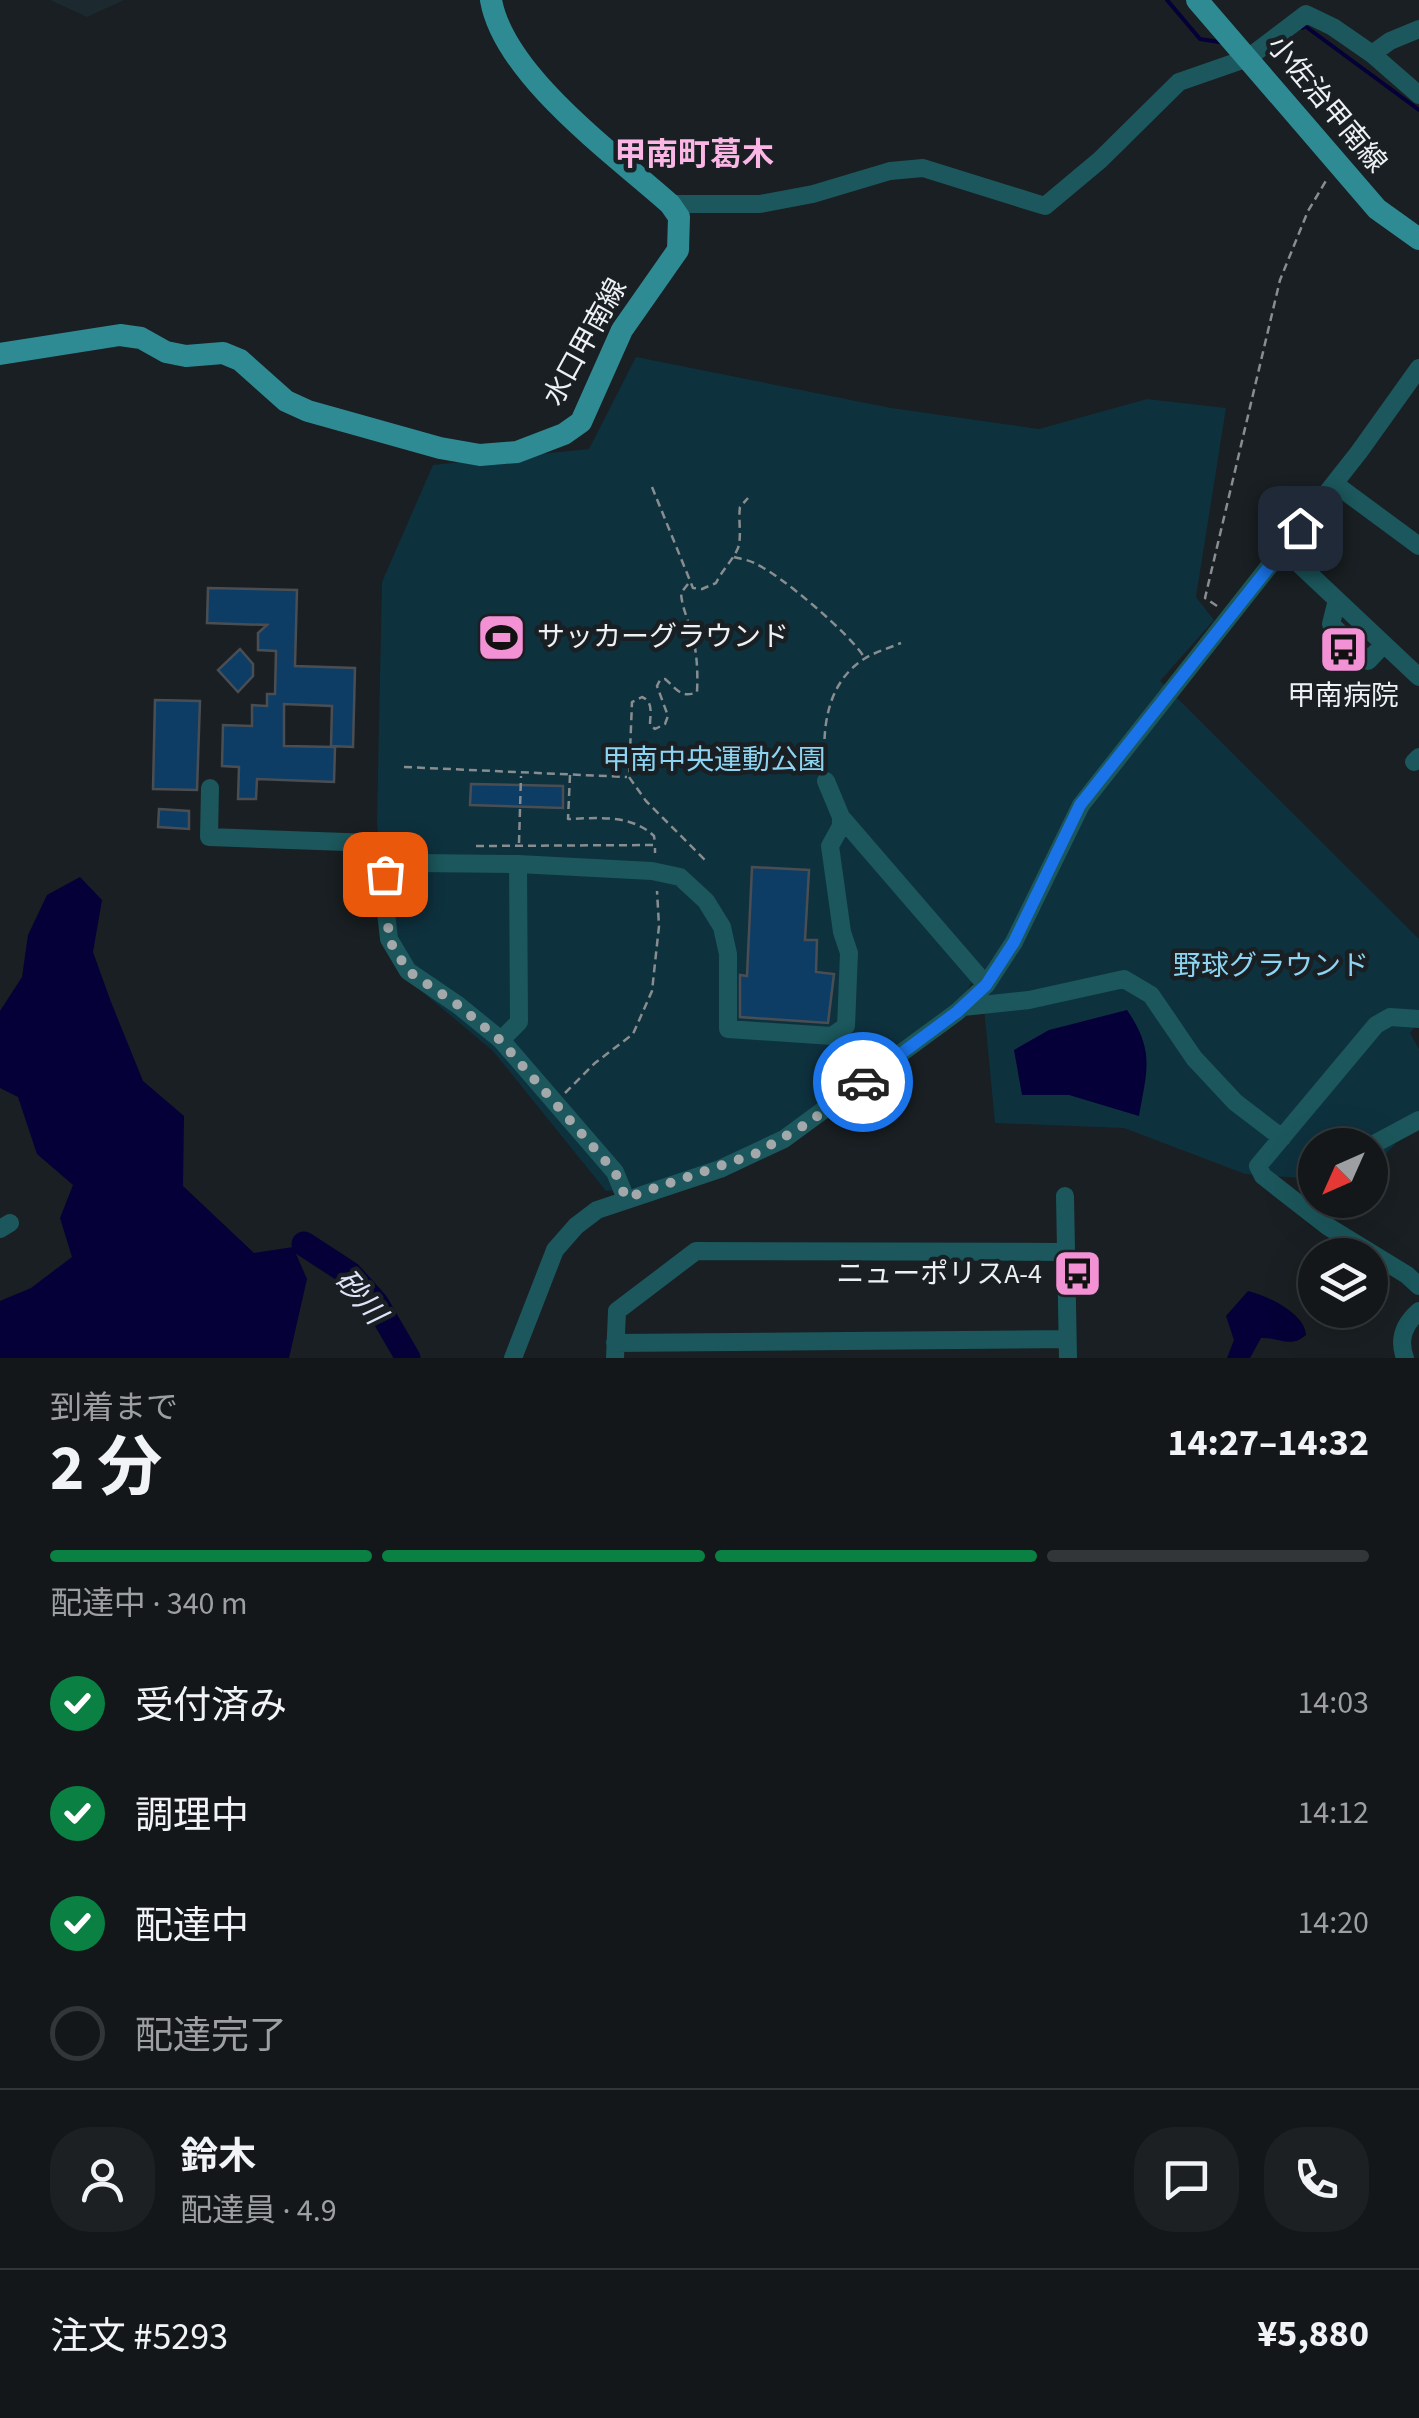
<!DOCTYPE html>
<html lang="ja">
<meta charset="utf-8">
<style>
:root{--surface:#13171a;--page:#1c2023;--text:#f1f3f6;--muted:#9d9fa2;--line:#323639;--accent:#0b8043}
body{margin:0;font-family:"Source Sans 3","Noto Sans JP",sans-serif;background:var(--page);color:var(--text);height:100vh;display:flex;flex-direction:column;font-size:38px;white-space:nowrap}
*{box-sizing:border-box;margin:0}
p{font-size:32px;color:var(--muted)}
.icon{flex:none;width:55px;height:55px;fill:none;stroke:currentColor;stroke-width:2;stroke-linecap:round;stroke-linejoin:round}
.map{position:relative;height:1358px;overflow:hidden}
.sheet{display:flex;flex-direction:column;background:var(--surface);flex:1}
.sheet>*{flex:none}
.needle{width:65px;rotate:225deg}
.tools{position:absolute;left:1298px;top:1128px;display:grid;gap:20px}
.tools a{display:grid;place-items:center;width:90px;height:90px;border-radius:50%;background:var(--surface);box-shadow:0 10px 40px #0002,0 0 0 2px var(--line);font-size:50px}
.pin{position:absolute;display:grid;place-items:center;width:85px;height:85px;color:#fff;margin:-42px;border-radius:20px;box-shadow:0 5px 15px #0006}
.courier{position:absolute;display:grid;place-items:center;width:100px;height:100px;margin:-50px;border:8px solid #1a73e8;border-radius:50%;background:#fff;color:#222;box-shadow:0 2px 12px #0007}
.headline em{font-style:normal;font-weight:700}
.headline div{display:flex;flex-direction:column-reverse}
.headline{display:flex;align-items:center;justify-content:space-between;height:170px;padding:0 50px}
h1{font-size:65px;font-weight:700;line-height:75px}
.bar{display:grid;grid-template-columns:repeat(4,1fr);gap:15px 10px;align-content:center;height:120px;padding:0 50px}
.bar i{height:12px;border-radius:8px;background:var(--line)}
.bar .current{background:var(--accent)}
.bar p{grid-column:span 4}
.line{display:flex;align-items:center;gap:25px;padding:0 50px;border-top:2px solid var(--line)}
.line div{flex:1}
.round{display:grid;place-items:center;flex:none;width:105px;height:105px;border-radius:40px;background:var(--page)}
ol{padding:0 50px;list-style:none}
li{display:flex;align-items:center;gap:30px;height:110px}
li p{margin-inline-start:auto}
li .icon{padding:10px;border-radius:50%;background:var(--accent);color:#fff;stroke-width:4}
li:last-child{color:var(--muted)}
li i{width:55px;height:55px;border:5px solid var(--line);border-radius:50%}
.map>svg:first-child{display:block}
.built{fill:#1c292e}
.green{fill:#0e313e}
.water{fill:#050037}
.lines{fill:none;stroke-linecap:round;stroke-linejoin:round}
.stream{stroke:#050037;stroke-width:4}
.river{stroke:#050037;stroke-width:25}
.building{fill:#0d3d65;stroke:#4a4e53;stroke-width:2.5}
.path{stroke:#888d8f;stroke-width:2.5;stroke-dasharray:8 5;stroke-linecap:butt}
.minor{stroke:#1b575c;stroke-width:18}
.major{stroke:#2e8b94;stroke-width:22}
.done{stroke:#a3a8aa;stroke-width:10;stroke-dasharray:0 18}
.route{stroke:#1a73e8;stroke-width:12}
.labels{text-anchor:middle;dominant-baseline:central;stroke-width:9;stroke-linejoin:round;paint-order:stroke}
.street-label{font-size:28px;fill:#edf1f3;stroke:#191f22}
.poi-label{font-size:28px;fill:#edf1f3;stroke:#191f22;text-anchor:start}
.park-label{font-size:28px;fill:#8cd4f2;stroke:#191f22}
.water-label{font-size:30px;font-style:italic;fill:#dee4f8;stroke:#191f22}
.quarter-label{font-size:32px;font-weight:bold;fill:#fcb6e5;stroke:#191f22}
</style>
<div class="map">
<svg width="1419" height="1358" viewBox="0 0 1419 1358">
<rect width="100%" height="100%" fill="#191f22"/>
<path class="built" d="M50,0H124L87,17Z"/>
<path class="green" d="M636,357L891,408L1039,429L1147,399L1226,408L1196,597L1214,620L1160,681L1419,939V1021L1410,1033L1419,1049V1118L1370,1171V1145H1315V1179L1245,1174L1124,1128L995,1123L980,966L965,995C859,1077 746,1180 606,1191L493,1051L414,985L385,944L377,820L382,582L433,465L589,449Z"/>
<path class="water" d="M80,877L102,900L93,952L111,1002L143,1081L184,1116L183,1186L254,1253L293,1247L307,1279L289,1358H0V1301L31,1288L72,1257L60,1218L73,1185L37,1154L18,1097L0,1088V1011L22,977L28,935L47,895Z
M1127,1010C1155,1051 1147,1070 1139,1116L1069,1095H1022L1014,1050L1049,1030Z
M1248,1291C1268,1296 1305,1313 1306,1335C1290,1349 1279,1337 1261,1338L1250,1358H1227L1234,1340L1226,1316Z"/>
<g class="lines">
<path class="stream" d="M1167,0L1200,39L1219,42
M1302,28L1305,26L1419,110"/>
<path class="river" d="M304,1244L350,1274L376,1303L408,1358"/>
</g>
<path class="building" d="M208,588L297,590L295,666L355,668L353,747L331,746L332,706L284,704V746L335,747L334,782L257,779L256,799H238L239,767L222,766L223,725L252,726V705L267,706V694H275L276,651L258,650V633L267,625L207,623Z
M240,649L253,664V676L238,692L218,670Z
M155,700L200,701L197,790L153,789Z
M471,784L563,786V808L470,805Z
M159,809L189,811V829L158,827Z
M752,867L809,870L805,940H817L816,972L834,974L828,1023L740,1017V975L747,976Z"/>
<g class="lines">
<path class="path" d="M652,487L693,588L702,589L716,583C722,570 733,560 738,548C742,536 738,520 740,507L748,498
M734,557C741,559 750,560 756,564C781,575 850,634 864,657
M688,584L681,593C682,608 688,619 692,633C697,653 698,672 697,692C681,699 677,689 665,679L660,680L657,686L668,716L665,724L655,729L650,725C650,714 654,702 642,697L632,702L629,777L646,801L708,863
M1217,606L1205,598L1280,280L1308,211L1327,179
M825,765C822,725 828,682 864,659C875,652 889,648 901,643
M404,767L627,777
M570,775L568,819C598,818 631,814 654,836L655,843
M519,843L521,776
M476,846L655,845V853
M565,1093L595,1063L633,1034L652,991L659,926L657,891"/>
<path class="minor" d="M1372,54L1419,95
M670,204H760L813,194L890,171L923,168L1045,206L1100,160L1179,82L1248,58L1306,14L1333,27L1372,54L1390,41L1419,29
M1335,484L1419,546
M1283,549L1419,677
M1337,600L1331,624L1368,661L1384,644
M1414,762L1419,757
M826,781L841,817L986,985
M210,788L209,837L374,843L386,853L384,895L389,939L408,971L458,1005L501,1040L615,1172L626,1199
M416,863L518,864L652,871L680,877L706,901L722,927L728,954V1029L832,1036L846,1026L849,953L842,932L830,846L841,826V817
M963,1007L1029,1000L1124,979L1151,995L1194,1058L1235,1102L1282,1138
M1419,1019L1390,1017L1376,1025L1258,1166L1263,1176L1327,1226L1407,1275L1419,1286
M501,1040L519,1022L518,864
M1376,1143L1419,1120
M1065,1196L1068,1358
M0,1229L10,1223
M615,1343L1067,1339
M513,1358L555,1250L576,1226L597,1210L720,1169L784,1139L957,1012L986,985L1014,942L1081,805L1359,452L1419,368
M615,1358L617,1311L696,1251L1065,1252
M1405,1358C1398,1339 1404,1324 1419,1311"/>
<path class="major" d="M1197,0L1377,209L1419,239
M0,354L120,335L141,338L166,352L186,356L223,353L240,360L286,401L308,411L440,448L480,455L517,452L564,434L581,422L622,330L678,250L679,217L670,204C614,154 504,75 491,0"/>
</g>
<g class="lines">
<path class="done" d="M385,874L389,940L408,971L458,1005L500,1040L615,1172L626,1198L755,1154L808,1123L863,1082"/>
<path class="route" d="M863,1082L957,1012L986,985L1014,942L1080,805L1300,528"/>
</g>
<defs>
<symbol id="stadium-square" viewBox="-11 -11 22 22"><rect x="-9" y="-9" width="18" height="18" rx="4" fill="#f391d5" stroke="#191f22"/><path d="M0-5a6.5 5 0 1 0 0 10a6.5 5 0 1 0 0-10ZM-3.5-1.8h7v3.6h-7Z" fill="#111"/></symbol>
<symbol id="bus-square" viewBox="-11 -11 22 22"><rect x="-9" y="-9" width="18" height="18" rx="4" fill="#f391d5" stroke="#191f22"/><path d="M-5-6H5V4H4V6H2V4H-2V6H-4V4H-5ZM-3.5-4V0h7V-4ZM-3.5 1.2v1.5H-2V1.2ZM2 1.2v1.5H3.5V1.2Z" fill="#111"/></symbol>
</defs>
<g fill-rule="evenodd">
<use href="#stadium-square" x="474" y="610" width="55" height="55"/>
<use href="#bus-square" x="1316" y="622" width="55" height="55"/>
<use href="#bus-square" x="1050" y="1246" width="55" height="55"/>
</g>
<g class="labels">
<g class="street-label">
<text transform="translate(1327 104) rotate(50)">小佐治甲南線</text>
<text transform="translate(585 342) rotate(-61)">水口甲南線</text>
</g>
<g class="poi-label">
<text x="537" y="637">サッカーグラウンド</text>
<text x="1343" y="696" text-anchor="middle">甲南病院</text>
<text x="1042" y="1274" text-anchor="end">ニューポリスA-4</text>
</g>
<g class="park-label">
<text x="714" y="760">甲南中央運動公園</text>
<text x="1271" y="966">野球グラウンド</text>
</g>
<g class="water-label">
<text transform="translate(360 1297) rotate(50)">砂川</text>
</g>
<g class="quarter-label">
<text x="694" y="155">甲南町葛木</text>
</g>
</g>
</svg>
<div class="tools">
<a><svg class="needle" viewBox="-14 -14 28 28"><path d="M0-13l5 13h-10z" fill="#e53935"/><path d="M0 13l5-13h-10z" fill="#9d9fa2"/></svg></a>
<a><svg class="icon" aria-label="layers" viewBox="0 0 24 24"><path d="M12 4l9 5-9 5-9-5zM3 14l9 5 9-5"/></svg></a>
</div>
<div class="pin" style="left:385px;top:874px;background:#ea580c"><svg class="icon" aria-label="bag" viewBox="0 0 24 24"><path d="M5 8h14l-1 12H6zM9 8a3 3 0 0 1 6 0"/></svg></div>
<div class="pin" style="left:1300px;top:528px;background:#1f2937"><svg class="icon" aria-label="home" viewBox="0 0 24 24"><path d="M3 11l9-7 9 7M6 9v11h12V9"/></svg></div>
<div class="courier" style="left:863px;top:1082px"><svg class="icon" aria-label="car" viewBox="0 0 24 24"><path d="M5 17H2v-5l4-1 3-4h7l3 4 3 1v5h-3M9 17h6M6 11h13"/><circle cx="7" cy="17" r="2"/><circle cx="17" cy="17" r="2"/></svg></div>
</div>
<section class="sheet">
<div class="headline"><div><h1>2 分</h1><p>到着まで</p></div><em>14:27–14:32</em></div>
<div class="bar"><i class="current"></i><i class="current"></i><i class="current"></i><i></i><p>配達中 · 340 m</p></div>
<ol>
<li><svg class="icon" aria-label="check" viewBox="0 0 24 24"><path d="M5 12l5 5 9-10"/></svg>受付済み<p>14:03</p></li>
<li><svg class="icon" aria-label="check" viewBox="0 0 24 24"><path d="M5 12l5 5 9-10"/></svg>調理中<p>14:12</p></li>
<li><svg class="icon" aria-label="check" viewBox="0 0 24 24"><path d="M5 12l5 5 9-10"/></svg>配達中<p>14:20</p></li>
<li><i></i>配達完了</li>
</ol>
<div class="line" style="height:180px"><a class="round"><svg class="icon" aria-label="person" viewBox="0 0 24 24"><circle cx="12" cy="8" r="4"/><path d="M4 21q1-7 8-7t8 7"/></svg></a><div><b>鈴木</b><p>配達員 · 4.9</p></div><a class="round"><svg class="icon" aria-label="chat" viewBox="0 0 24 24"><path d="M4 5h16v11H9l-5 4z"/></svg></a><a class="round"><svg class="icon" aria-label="phone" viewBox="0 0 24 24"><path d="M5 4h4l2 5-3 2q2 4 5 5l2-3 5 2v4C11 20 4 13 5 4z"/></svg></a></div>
<div class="line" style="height:130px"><div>注文 #5293</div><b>¥5,880</b></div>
</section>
